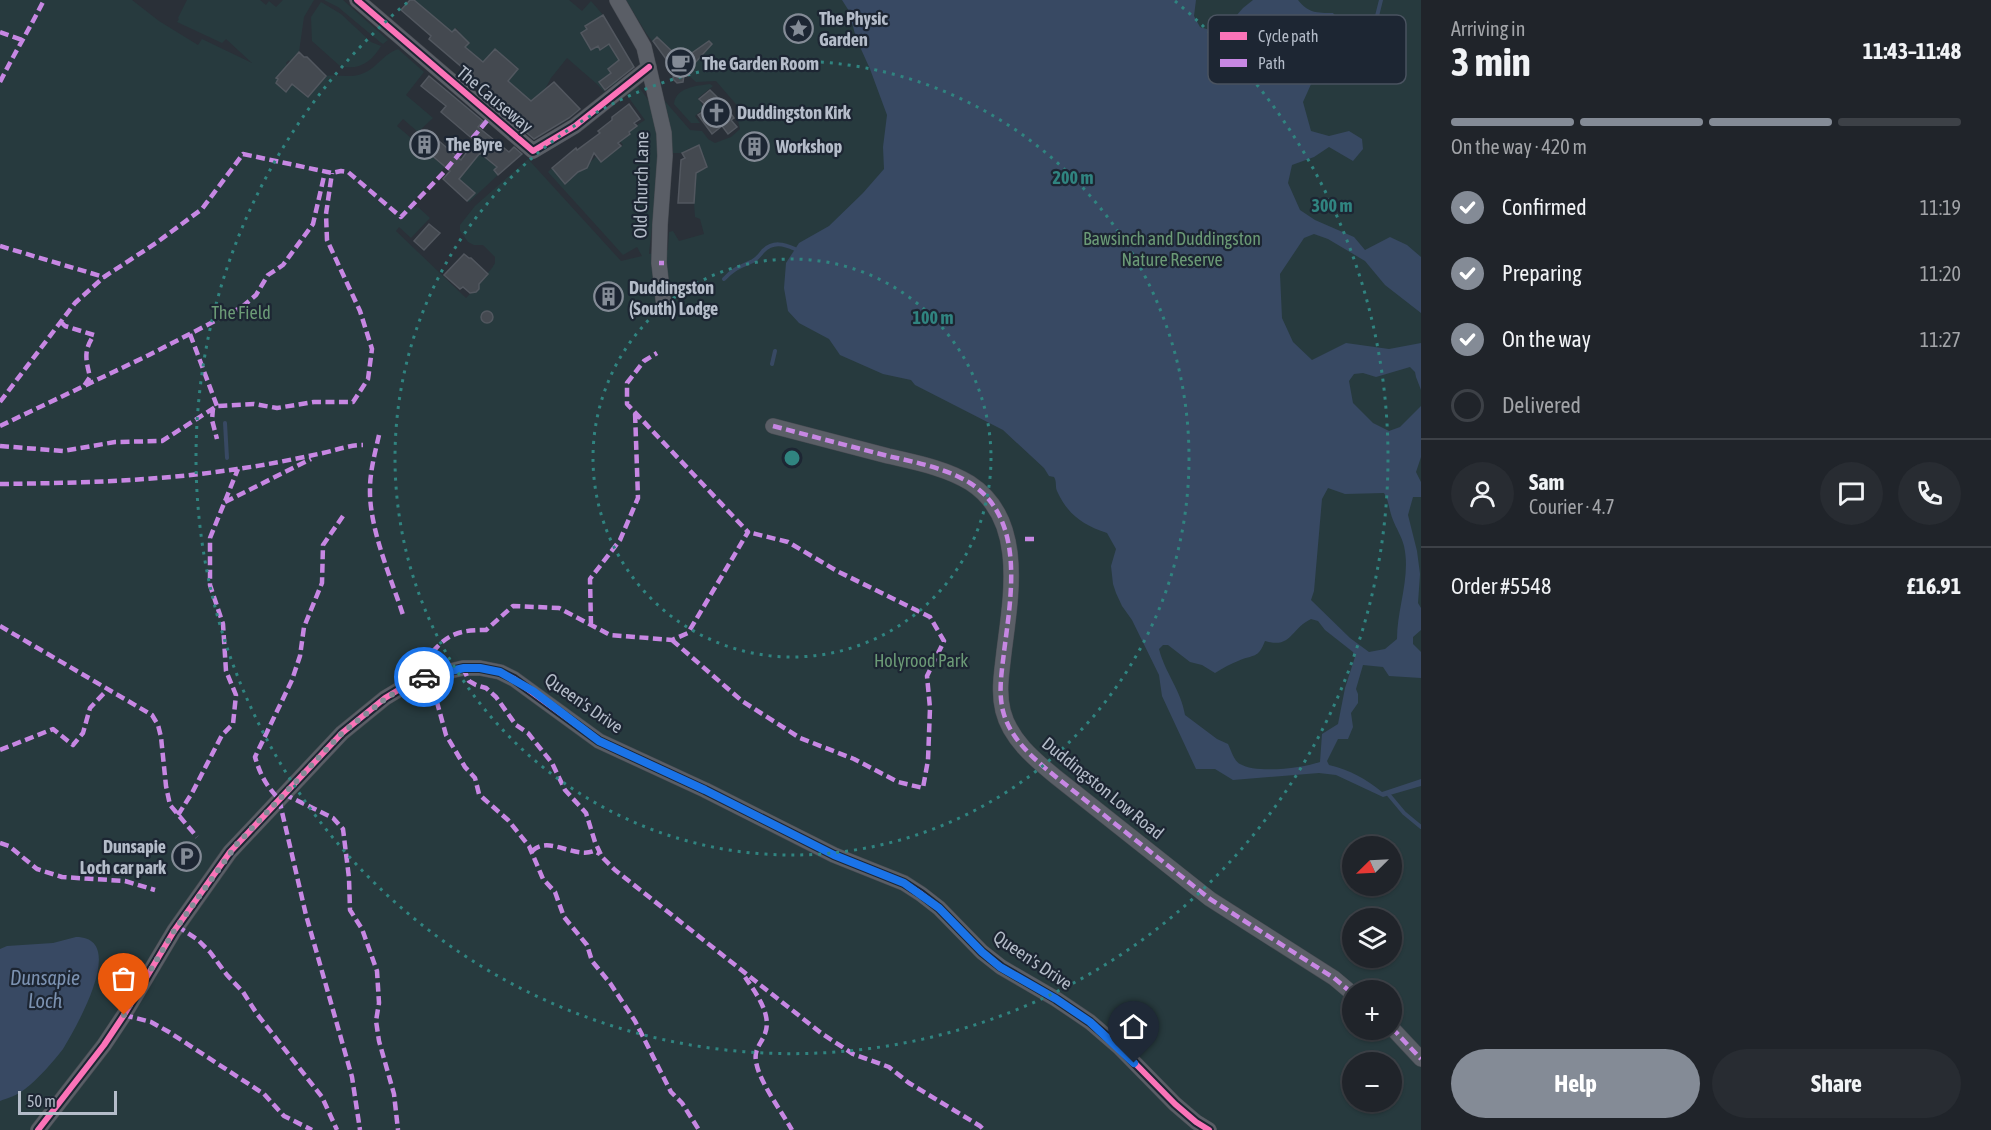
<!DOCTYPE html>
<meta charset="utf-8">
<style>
:root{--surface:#20242a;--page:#282c32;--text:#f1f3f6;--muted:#a2a4a8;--line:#3d4147;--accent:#848b96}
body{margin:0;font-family:"Asap Condensed",sans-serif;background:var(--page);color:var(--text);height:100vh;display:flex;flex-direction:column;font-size:22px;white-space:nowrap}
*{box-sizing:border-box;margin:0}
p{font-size:20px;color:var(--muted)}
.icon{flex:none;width:33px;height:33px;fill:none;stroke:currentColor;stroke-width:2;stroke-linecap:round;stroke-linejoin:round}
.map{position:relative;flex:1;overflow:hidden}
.sheet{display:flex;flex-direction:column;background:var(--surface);width:570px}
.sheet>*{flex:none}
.needle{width:39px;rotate:246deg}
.buttons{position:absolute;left:1342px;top:836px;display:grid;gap:12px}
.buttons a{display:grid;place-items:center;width:60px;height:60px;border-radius:50%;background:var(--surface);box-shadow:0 2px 4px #0004,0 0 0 2px var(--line);font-size:30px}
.scale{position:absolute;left:18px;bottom:15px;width:99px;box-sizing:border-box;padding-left:6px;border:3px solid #b4bcc9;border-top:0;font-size:16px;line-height:21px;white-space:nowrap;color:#b4bcc9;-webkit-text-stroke:4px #1d2633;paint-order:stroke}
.pin{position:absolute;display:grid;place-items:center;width:51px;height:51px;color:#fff;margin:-62px -26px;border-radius:50% 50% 50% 0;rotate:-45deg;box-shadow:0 0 6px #0007}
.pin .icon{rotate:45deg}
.courier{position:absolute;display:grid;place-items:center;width:60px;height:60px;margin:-30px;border:4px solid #1a73e8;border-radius:50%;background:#fff;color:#222;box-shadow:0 2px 8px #0007}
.overview em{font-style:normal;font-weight:700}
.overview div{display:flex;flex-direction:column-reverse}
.overview{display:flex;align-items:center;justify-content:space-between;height:102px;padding:0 30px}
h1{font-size:39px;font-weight:700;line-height:45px}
.bar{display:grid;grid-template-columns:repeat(4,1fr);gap:9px 6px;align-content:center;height:72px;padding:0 30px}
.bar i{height:8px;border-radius:4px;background:var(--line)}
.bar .on{background:var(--accent)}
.bar p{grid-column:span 4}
.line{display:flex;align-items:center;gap:15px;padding:0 30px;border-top:2px solid var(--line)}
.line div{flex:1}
.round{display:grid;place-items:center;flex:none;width:63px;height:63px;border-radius:32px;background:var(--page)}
ol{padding:0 30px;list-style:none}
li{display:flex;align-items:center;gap:18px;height:66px}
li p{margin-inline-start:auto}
li .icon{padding:6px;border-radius:50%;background:var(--accent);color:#fff;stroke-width:4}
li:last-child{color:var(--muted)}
li i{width:33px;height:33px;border:3px solid var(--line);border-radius:50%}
.cta{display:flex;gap:12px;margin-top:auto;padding:12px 30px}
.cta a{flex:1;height:69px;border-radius:36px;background:var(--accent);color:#fff;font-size:24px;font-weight:700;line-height:69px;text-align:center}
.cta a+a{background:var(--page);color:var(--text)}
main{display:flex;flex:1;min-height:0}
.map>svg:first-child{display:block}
.green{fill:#273a3e;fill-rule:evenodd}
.water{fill:#384963;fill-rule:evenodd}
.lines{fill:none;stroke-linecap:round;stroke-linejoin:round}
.stream{stroke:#384963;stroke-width:4}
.building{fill:#444950;stroke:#52575f;stroke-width:1.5}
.minor-casing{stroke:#484c53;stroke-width:16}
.minor{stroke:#5a5e66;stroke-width:15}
.quiet{stroke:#c787e3;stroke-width:4.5;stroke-dasharray:9 4.5;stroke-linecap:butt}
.cycleway-casing{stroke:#1d2633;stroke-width:10}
.cycleway{stroke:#fb73b8;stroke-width:6}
.done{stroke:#848b96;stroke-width:6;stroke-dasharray:0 10.8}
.route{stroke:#1a73e8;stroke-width:8}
.ring{fill:none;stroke:#308480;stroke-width:3;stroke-dasharray:3 6}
.labels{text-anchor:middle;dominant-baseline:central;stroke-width:4.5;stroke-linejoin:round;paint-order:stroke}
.poi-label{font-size:18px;font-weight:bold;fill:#b4bcc9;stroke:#1d2633;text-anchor:start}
.street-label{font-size:18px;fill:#b4bcc9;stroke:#1d2633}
.park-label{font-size:18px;fill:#6b9a76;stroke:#1d2633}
.water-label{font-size:20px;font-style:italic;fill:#7c92b1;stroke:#1d2633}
.key{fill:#1d2633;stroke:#4a5360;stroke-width:1.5}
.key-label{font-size:16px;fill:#b4bcc9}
.centre{fill:#308480;stroke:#1d2633;stroke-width:3}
.ring-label{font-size:18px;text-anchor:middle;font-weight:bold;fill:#308480;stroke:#1d2633;stroke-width:4.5;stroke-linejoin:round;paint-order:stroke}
</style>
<main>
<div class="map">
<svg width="1421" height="1130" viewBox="0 0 1421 1130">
<rect width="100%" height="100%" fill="#2a3038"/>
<path class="green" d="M0,0H132L159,21L198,45L202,39L252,63L226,39L222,43L177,22L179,19L178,18L187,0H260L266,5L269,1L276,7L283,0H314L304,17L299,52L290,62L289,60L286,63L287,65L277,77L278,79L276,83L286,91L295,76V86L308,97L326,76C339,74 351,79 364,73C378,67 382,55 398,49L424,72L406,95L433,118L418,132L403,119L397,126L445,167L411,204L415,208L418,207L430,218L411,238L399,227L396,231L466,298L472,292H476L479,289L478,284L492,268L495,263V257L483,245H474L468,242L460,231V225L475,206L528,159L621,261L642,256L637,247L623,255L548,172L552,168L565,183L579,171L586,169L589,163L597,156L602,161L623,145L611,129L625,138L630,134L628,131L645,120L626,94L637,85C641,90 645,95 648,100C666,131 653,218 649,254L668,250L669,232L673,231L679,241L704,234L700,219L695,217L694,203L696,171L707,168L703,153L690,148L682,153H673L668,114L663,99L690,130L702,131L708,139L715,143L731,137L740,129L737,116L741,110L716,81L696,82L686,73L683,82L677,83L673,79L676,72L646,33L626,0H1421V1130H0ZM1353,846H1392V885H1353ZM1353,918H1392V957H1353ZM1353,990H1392V1029H1353ZM1353,1062H1392V1101H1353Z
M324,0H343L388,40L383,44L380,42L338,7Z
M414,0H569L582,11L591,1L603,15L586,26L587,29L581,34L591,50L598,46L600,49L618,38L621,43L612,49L619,61L608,69L619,83L614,88L612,85L614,83L608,75L599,82L606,94L598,85L567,58L551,78L543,93L536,101L533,99L531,101L508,81L518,68L495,49L483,62L465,47L469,43L465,39L449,46L460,32L456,28L452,32Z
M321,2L341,14L371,42L381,46C372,61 360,71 340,66L312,41L311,17Z
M710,84L713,86L698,98L704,108L695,116L700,123H691L674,104C676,87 696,86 710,84Z
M480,153L497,167L495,170L499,174L469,202L467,201L474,193L459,179Z"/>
<path class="water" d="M842,0H1196L1194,16L1200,27L1210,30L1229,24L1243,8L1253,0H1298C1308,13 1317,13 1333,13L1343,26L1341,45L1333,63L1312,82L1303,102L1311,131L1329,136L1349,131L1362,139L1363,149L1353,161L1329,147L1314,157L1292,165L1288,183L1300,210L1315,220L1354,237L1365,250L1390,237L1407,245L1421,257V313L1385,285L1365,261L1328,239L1314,234L1304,238L1280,274L1282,318L1293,342L1312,360L1346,343L1389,349L1421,343V390L1416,377L1415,372L1410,367L1376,377L1363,373L1354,374L1349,381L1353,403L1373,423L1389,431L1400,427L1421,406V457L1416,472L1421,482V497H1413L1408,515L1417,551L1420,574L1418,603L1421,608V630L1413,637V644L1421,652V678L1389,676L1383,667L1363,665L1356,689L1358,694V703L1351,713L1353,727L1348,739H1338L1327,761L1329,765C1350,770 1366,779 1382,792L1421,779V786L1383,797L1336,775L1319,773L1233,780L1215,769H1196L1162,696L1159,675L1132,620L1122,606L1116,593L1113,584L1111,566L1116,549L1107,533C1083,525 1068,515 1057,491C1055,486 1057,482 1054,477L1049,476L1044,468L1003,430L915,385L911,380L883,374L840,355L829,339L799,323L788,311L784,288L786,263L799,243L829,226L863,193L884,169L883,147L887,115L870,69L856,38L849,11ZM1328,488L1345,494L1384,493C1389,500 1389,511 1393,520C1396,528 1402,537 1404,546C1411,577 1397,608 1397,639L1385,649L1369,652L1350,638L1311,600L1314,591L1322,499ZM1311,619L1318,621L1325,630L1353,652L1355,657L1345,688L1338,724L1322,734L1320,762C1302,768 1257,774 1240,764C1234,761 1231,750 1228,744L1217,739L1185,715C1181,690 1165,673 1159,649L1163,645H1168L1190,662L1202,665L1215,673C1223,668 1230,664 1238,661C1254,654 1258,659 1265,641C1292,649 1290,629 1311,619Z
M76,937C129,937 75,1029 63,1049C54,1061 37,1080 25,1089C18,1095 8,1098 0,1101V949L7,946L53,943Z"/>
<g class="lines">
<path class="stream" d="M1342,39L1360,41L1372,36L1381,0
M724,279C734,268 740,267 753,261C758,258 760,255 763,251C773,241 784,244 795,249
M772,364L775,351
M225,423L227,458
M1389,795L1404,813L1421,827"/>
</g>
<path class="building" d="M410,0H414L452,32L455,29L469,43L465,47L483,62L495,49L518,69L508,81L531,101L554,82L580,109L569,118L534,139L514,122L518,115L429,39L431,36L401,10Z
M603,15L634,67L605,90L599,82L611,73L608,69L619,60L609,44L600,50L598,46L591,50L581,33L587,29L585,26Z
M657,37L676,55L681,57H686L709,41L712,44L684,75L683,82L677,83L673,79L674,70L653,41Z
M299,52L304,57H307L326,76L308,97L292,84L286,92L276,83L278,79L276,78Z
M429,76L483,121L478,127L509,152L514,147L522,154L498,175L494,170L497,167L480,153L459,179L475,193L467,201L443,179L450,171L429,153L439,141L461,160L475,141L441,112L446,106L421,86Z
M710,90L725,105L734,118L731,120L737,127L728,134L722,126L712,134L698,115L707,109V106L699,99Z
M629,104L640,119L634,123L637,126L629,132L630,134L618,143L621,146L601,162L594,153L587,168L578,172L565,184L552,168L576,148L577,150L600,133L598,131L612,120V117Z
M699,145L707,167L696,173L694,203H678L681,160L685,158L682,153Z
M429,224L440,233L424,250L414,241Z
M464,254L469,258H471L488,274L479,284V289L476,292L470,293L463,287L460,289L444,275Z
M611,286L619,301L604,310L597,298L602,295L600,292Z
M481 317a6 6 0 1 1 12 0a6 6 0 1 1-12 0Z"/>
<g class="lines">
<defs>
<path id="minor" d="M357,0L533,151L575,126L649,67
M617,0L644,47L664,133L665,156L660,225L659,263L664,307
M773,426C811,436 849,446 888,456C914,462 946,468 970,483C1026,519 1011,596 1004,652C1002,671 998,691 1003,711C1010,739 1034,759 1056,777L1210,899L1334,978L1353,994
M1392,1028L1421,1059
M38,1130L104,1045L124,1015L174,931L230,852L342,733L385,698L405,686L425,677L463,668H480L500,672L514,679L599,741L705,790L834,855L904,883L921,894L939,908L982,952L1001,967L1056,999L1090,1022L1119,1047L1175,1104L1196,1122L1209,1130"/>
</defs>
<use href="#minor" class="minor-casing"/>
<use href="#minor" class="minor"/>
<path class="quiet" d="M0,32L22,40
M0,82C14,54 30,28 44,0
M0,246L104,277
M659,263H664
M61,322L65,326L94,335C83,351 86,360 90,377L84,386
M190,334L217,406
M0,402L75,303L104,277L156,243L202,209L243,154L332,173L341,171L348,172L401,217L444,172L491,116
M213,408L212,420L217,439
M0,426L149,355L242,307L256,295L268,275L283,265L313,224L325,172
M773,426C811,436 849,446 888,456C914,462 946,468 970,483C1026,519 1011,596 1004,652C1002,671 998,691 1003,711C1010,739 1034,759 1056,777L1210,899L1334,978L1353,994
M379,435C375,453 370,471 370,489C369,529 392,580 404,618
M0,446L63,451L115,442L162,441L217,406L254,404L277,408L314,402H353L368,379L372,349L360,311L327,240L326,214L332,173
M0,484C79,483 159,481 237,469C266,465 295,459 323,453C337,450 349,445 363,445
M225,502L311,459
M343,516L323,545L322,583L304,627L300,656L292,680L255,757C260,774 266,786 279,799L306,915L352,1077L360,1130
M1025,539H1035
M591,625L590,579L620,540L638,498L635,412
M0,626L152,715L158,725L161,737L166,786L170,805L197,837
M672,640L742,701L800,738L854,759L898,782L923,788L928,760L930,708L927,676L944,641L930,617L837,571L788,542L748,532
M422,660C430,655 434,650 440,644C454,631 468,630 486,630L513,606L559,608L610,635L672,640L688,633L748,532L627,404V383L644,361L657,353
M463,668L469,681L476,685L486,688L496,697L516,725L528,733L552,763L565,790L586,813L595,842L602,857L615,870L821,1033L853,1054L889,1067L909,1083L980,1126L984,1130
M425,677L435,695L446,735L465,767L475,778L479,794L483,798L508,820L529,846L543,879L555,892L564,917L587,945L592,961L610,983L635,1021L671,1092L682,1103L699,1130
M0,750L53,729L73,745L83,733L90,708L108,689
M284,794L333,818L343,829L349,878L350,910L362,929L377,971L379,1003L376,1021L379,1041L394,1094L398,1130
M178,815L192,793L222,735L233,724L236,695L226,671L223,624L210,585V538L238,469
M0,843L9,846L37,869L62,877L125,881L155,890
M532,851C549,835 574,859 594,851L600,854
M177,926L198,940L210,952L227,975L243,992L257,1014L322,1097L337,1130
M745,977C755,992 774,1016 764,1036C760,1045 754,1050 756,1061C758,1080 782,1112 792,1130
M124,1015L151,1022L169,1032L264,1094L284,1116L312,1130
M1392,1028L1421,1059"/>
<defs>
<path id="cycleway" d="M357,0L533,151L575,126L649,67
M38,1130L104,1045L124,1015L174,931L230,852L342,733L385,698L405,686L425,677L463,668H480L500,672L514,679L599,741L705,790L834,855L904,883L921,894L939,908L982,952L1001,967L1056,999L1090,1022L1119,1047L1175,1104L1196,1122L1209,1130"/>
</defs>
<use href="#cycleway" class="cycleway-casing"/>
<use href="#cycleway" class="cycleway"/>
</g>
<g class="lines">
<path class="done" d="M124,1015L174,931L237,844L342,733L385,699L405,686L424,677"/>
<path class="route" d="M424,677L464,668H480L500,672L533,691L599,741L705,790L834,855L904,883L939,908L982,952L1000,967L1056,999L1090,1022L1134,1063"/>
</g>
<g class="ring">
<circle cx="792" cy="458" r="199"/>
<circle cx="792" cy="458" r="397"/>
<path d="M1175 1A596 596 0 1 1 409 1"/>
</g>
<defs>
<symbol id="sight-ring" viewBox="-11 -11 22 22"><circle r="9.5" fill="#1d2633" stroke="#848b96" stroke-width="1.5"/><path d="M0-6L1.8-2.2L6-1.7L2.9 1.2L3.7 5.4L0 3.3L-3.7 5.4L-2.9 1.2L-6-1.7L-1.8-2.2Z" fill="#848b96"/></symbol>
<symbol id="cafe-ring" viewBox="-11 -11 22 22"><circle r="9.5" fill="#1d2633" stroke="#848b96" stroke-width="1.5"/><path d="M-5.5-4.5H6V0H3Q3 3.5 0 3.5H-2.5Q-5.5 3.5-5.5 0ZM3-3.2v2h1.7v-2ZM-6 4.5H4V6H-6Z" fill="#848b96"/></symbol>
<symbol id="church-ring" viewBox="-11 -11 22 22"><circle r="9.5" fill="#1d2633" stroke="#848b96" stroke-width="1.5"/><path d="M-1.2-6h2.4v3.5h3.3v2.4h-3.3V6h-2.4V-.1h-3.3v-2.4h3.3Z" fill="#848b96"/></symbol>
<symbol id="building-ring" viewBox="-11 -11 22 22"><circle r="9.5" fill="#1d2633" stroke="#848b96" stroke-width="1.5"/><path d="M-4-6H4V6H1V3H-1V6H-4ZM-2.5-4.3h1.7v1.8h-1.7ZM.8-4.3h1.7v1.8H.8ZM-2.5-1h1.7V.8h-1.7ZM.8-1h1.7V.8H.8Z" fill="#848b96"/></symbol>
<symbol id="parking-ring" viewBox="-11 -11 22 22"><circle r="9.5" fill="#1d2633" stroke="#848b96" stroke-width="1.5"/><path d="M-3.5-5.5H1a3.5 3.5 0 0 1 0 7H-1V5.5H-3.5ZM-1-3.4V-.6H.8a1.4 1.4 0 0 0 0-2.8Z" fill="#848b96"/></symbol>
</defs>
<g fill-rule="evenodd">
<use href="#sight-ring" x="782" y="12" width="33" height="33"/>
<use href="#cafe-ring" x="664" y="46" width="33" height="33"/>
<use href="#church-ring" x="700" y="96" width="33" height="33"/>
<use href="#building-ring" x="408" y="128" width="33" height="33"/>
<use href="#building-ring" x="738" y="130" width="33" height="33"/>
<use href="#building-ring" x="592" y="280" width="33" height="33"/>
<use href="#parking-ring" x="170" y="840" width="33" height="33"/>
</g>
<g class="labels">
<g class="poi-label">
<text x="819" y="18">The Physic<tspan x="819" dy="21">Garden</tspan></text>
<text x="702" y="63">The Garden Room</text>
<text x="737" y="112">Duddingston Kirk</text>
<text x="446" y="144">The Byre</text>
<text x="776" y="146">Workshop</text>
<text x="629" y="287">Duddingston<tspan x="629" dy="21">(South) Lodge</tspan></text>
<text x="166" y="846" text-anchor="end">Dunsapie<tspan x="166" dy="21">Loch car park</tspan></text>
</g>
<g class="street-label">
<text transform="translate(495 99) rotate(40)">The Causeway</text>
<text transform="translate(641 185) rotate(-89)">Old Church Lane</text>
<text transform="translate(584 703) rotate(35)">Queen's Drive</text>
<text transform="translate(1103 788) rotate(39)">Duddingston Low Road</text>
<text transform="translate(1033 960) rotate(34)">Queen's Drive</text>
</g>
<g class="park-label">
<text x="1172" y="238">Bawsinch and Duddingston<tspan x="1172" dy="21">Nature Reserve</tspan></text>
<text x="241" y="312">The Field</text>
<text x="921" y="660">Holyrood Park</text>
</g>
<g class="water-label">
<text x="45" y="977">Dunsapie<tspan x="45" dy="23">Loch</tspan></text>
</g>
</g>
<rect x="1208" y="15" width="198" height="69" rx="9" class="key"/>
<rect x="1220" y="32" width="27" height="8" fill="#fb73b8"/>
<rect x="1220" y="59" width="27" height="8" fill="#c787e3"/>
<g class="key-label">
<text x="1258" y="42">Cycle path</text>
<text x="1258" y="69">Path</text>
</g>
<circle cx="792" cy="458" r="9" class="centre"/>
<g class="ring-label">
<text x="1073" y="184">200 m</text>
<text x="1332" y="212">300 m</text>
<text x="933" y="324">100 m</text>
</g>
</svg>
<div class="buttons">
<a><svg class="needle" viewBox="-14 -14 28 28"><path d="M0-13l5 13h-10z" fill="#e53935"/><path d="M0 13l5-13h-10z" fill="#a2a4a8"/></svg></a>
<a><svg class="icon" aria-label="layers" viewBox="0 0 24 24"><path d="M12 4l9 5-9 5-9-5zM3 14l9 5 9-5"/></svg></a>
<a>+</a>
<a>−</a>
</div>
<div class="scale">50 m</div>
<div class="pin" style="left:124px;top:1015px;background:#ea580c"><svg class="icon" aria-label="bag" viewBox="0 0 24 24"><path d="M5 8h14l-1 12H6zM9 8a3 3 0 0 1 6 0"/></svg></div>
<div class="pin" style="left:1134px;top:1063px;background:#1f2937"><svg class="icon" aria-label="home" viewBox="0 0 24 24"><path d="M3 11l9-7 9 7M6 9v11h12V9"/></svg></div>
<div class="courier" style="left:424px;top:677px"><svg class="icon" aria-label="car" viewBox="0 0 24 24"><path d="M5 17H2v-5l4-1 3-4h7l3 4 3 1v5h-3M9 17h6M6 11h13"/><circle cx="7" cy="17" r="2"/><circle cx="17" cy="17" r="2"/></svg></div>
</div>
<section class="sheet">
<div class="overview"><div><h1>3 min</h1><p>Arriving in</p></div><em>11:43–11:48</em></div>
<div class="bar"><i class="on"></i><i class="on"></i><i class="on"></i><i></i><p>On the way · 420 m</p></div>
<ol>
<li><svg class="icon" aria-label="check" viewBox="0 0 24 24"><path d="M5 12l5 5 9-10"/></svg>Confirmed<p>11:19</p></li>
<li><svg class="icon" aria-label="check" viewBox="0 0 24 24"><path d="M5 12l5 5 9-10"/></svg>Preparing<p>11:20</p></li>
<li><svg class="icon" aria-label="check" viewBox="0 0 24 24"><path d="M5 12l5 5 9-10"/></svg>On the way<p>11:27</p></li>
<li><i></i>Delivered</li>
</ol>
<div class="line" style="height:108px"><a class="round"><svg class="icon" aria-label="person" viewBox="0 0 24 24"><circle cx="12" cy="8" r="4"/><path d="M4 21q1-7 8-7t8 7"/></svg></a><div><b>Sam</b><p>Courier · 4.7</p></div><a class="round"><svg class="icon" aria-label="chat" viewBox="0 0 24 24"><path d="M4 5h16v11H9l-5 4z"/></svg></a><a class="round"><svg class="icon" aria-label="phone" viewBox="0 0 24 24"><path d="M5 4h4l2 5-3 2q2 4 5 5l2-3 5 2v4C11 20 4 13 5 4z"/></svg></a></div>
<div class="line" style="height:78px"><div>Order #5548</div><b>£16.91</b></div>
<div class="cta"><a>Help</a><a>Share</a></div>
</section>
</main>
